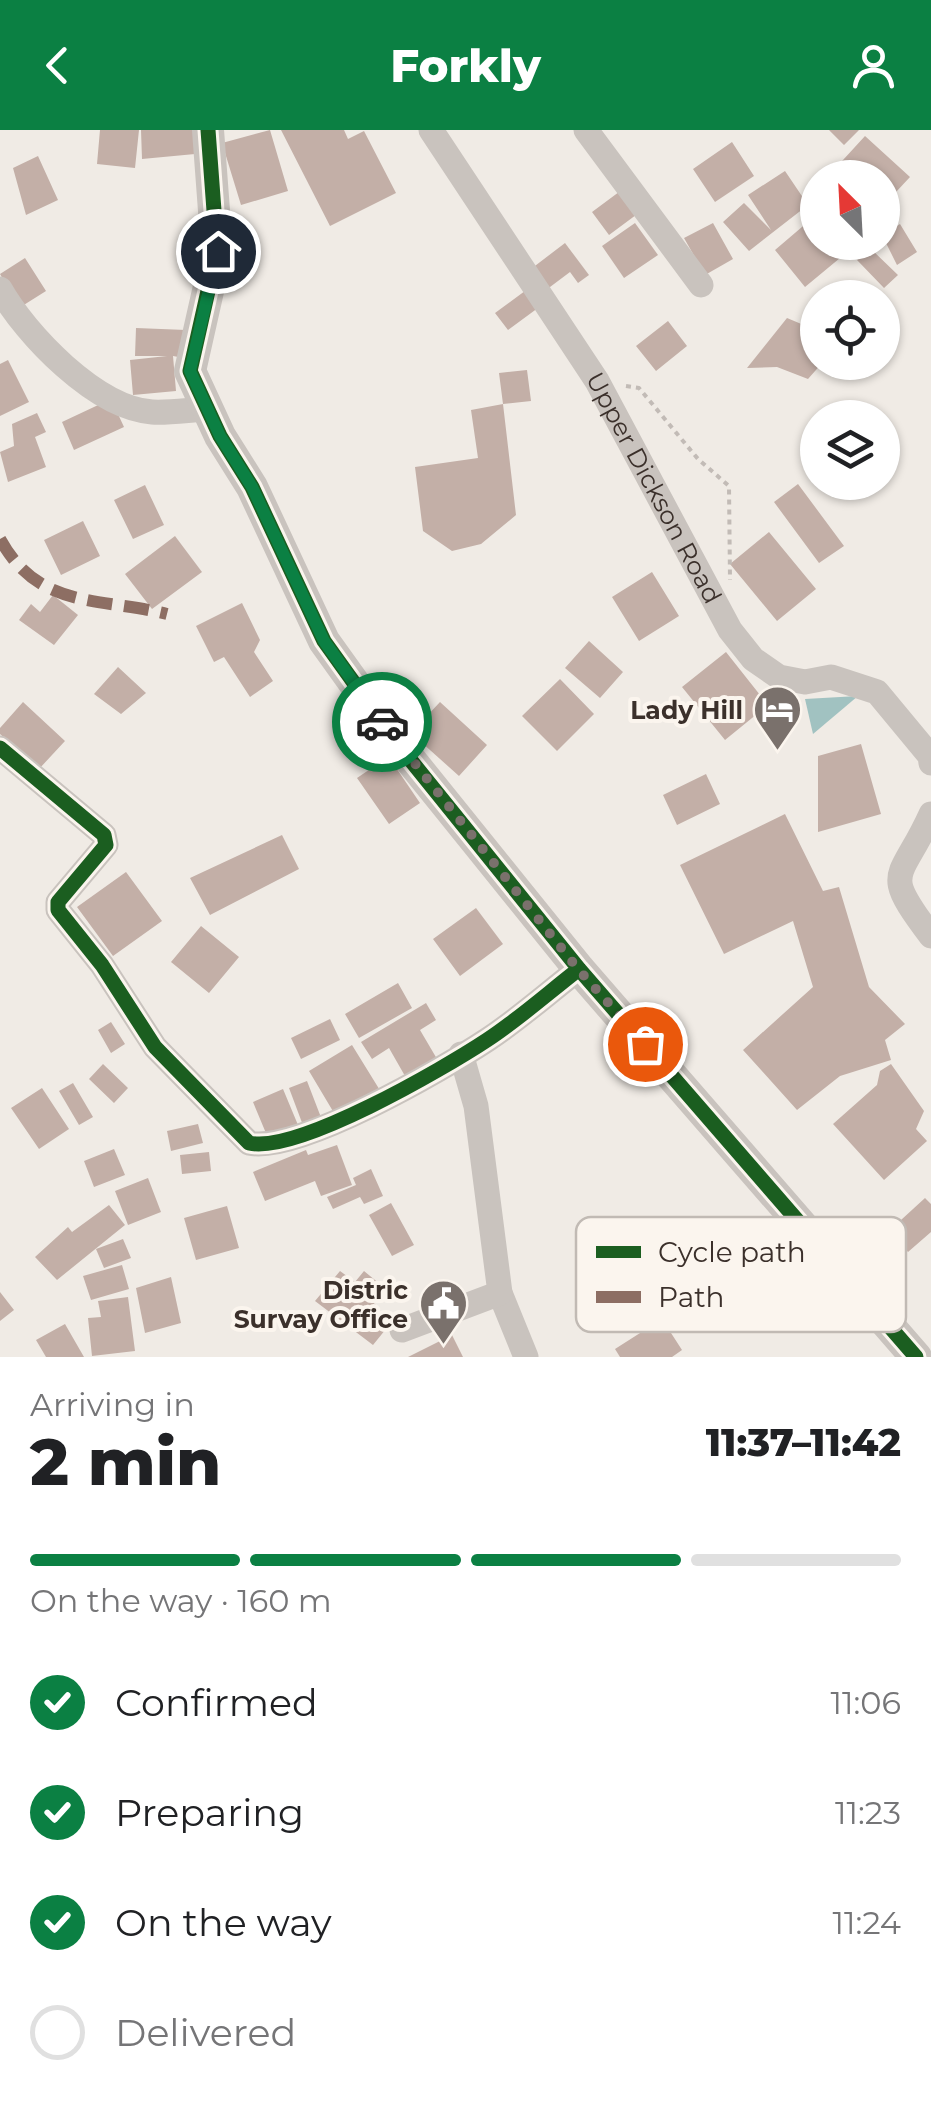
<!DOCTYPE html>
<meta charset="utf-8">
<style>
:root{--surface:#fff;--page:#f2f2f2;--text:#202124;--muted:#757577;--line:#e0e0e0;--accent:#0b8043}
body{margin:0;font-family:Montserrat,sans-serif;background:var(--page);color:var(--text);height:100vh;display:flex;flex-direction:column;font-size:38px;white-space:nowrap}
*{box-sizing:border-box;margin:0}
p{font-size:32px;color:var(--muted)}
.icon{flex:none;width:55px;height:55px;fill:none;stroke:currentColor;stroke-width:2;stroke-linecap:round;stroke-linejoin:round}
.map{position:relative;height:1227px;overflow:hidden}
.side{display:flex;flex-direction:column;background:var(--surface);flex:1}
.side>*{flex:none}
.needle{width:65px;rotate:336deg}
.buttons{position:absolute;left:800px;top:30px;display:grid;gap:20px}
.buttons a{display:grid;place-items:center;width:100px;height:100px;border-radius:50%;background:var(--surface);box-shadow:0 2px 8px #0004;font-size:50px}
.pin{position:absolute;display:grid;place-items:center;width:85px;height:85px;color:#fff;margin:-42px;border:5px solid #fff;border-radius:50%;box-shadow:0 2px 10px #0007}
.courier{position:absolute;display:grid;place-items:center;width:100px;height:100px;margin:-50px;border:8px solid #0b8043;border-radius:50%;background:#fff;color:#222;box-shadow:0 2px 12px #0007}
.headline em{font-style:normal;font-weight:800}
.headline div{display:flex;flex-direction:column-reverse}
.headline{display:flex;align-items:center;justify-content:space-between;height:170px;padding:0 30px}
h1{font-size:65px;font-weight:800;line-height:75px}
.bar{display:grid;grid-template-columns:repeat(4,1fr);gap:15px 10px;align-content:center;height:120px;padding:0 30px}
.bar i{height:12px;border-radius:8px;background:var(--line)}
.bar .on{background:var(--accent)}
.bar p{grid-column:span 4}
ol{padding:0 30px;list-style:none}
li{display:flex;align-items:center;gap:30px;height:110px}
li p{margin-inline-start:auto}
li .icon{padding:10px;border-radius:50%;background:var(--accent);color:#fff;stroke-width:4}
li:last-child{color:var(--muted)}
li i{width:55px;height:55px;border:5px solid var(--line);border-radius:50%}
header{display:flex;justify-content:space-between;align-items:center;height:130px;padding:0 30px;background:var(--accent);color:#fff;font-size:45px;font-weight:800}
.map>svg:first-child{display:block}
.water{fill:#a1c2c1}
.building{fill:#c3afa7}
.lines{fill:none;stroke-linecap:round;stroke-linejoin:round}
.path{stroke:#c2bbb6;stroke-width:4;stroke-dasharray:5 5;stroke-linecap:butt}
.minor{stroke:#c9c3be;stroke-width:25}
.tertiary{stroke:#c9c3be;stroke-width:32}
.quiet{stroke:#8d6e63;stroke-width:12;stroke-dasharray:25 12;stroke-linecap:butt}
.cycleway-casing{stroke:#fbf5ee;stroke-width:21}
.cycleway{stroke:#1b5e20;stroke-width:15}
.done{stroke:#7a716c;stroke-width:10;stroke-dasharray:0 18}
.route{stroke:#0b8043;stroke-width:12}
.labels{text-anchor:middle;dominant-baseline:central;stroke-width:8;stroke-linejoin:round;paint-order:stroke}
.street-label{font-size:25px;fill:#3b302b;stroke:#fbf5ee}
.poi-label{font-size:25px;font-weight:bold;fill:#3b302b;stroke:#fbf5ee;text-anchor:end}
.key{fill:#fbf5ee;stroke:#c1bab4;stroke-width:2.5}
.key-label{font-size:28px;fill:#3b302b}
</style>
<header><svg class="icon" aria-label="back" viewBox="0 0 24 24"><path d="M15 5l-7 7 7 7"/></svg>Forkly<svg class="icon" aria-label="person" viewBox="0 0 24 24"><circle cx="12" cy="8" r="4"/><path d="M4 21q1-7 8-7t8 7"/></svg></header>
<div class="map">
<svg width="931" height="1227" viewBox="0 0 931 1227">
<rect width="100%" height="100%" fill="#f0ebe5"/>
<path class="water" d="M858,566L813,604L805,569Z"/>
<path class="building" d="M100,0H139L135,38L97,34Z
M141,0H193L195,24L142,29Z
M270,0L288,61L241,75L222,13Z
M281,0H344L348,9L364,1L396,63L330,96Z
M829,0H859L844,15Z
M865,6L910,47L882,77V48H839L832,42Z
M732,12L754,46L715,72L693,39Z
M38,26L58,70L26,85L13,38Z
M785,41L808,75L749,121L723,92L744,73L771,100L748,65Z
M623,59L640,82L609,105L592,82Z
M809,91L818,101V112H827L840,128L805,157L775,120Z
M635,93L658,125L624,148L602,116Z
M713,93L733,129L705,145L684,108Z
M900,94L917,122L897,135L882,105Z
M565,113L589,145L578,153L570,142L542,163L527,142Z
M871,119L898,145L884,158L857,130Z
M25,128L46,161L19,178L0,144Z
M529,158L542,175L508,200L495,183Z
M787,188L818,201V232H823L808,249L777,237L747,238Z
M668,191L687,216L656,241L636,216Z
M136,198L186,200L184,228L173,226L176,261L133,265L130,230L167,226H135Z
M8,230L29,272L0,286V234Z
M527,240L531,271L503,274L516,385L481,414L452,421L423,401L415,337L478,328L471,280L503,274L499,243Z
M111,269L124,297L74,320L62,292Z
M37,283L46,302L35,307L46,337L8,352L0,322L14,316L12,294Z
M798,354L844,416L819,433L774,372Z
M145,355L164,395L133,409L114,370Z
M83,391L100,426L61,445L44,410Z
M769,402L816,459L777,491L730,434Z
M175,406L202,442L152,479L125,444Z
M652,442L679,486L639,511L612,467Z
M53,465L78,485L54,515L19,490L31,474L40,482Z
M242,473L260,510L254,522L273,551L250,567L224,527L214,532L196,496Z
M589,511L623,542L600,568L565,538Z
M726,522L768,575L725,610L682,557Z
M118,537L146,563L121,584L94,564Z
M560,549L594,584L557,621L522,586Z
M23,572L65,611L39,639L0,604V598Z
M440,572L487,615L459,646L411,603Z
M861,614L881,684L818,702V626Z
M386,623L420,673L389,694L357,648L385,629Z
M706,644L720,674L677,695L663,665Z
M785,684L823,761L839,757L869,857L905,894L885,910L891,930L840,946L797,980L743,920L813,857L793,791L724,824L680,735Z
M282,705L299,739L210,785L190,748Z
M126,742L162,791L113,826L77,777Z
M476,778L503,814L460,846L433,809Z
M201,796L239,827L209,863L171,832Z
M398,853L412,878L359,908L345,884Z
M426,873L436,890L420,900L440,934L409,953L389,918L372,929L361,912Z
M330,889L340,910L301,929L291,908Z
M111,892L125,914L111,923L98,900Z
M352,915L381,962L337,988L309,941Z
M103,934L128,958L114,973L89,949Z
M891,934L924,981L916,999L927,1011L884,1050L833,994L877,955L880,941Z
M307,951L322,990L304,998L289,958Z
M73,953L93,987L79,995L59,961Z
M42,958L69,999L39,1019L11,978Z
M283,959L298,995L268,1008L253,972Z
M198,994L203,1013L171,1021L167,1001Z
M337,1015L352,1055L321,1066L315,1051L265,1071L253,1042L306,1020L308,1025Z
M114,1019L125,1045L94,1057L84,1031Z
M209,1022L211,1041L182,1044L180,1025Z
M371,1039L383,1066L364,1074L360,1067L333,1079L327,1067L356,1055L353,1048Z
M148,1048L161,1082L128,1095L115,1061Z
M925,1068L931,1074V1102L908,1122L889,1101Z
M391,1073L414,1115L392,1126L369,1085Z
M109,1075L125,1095L57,1150L35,1127L68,1097L72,1102Z
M227,1076L239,1118L196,1130L184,1088Z
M123,1109L131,1128L104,1138L96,1119Z
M122,1135L129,1159L91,1170L83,1146Z
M340,1141L355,1152L364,1141L381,1155L369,1169L376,1175L373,1179L390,1194L373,1215L315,1171Z
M171,1147L181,1193L145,1203L136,1158Z
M0,1162L14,1180L0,1191Z
M128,1167L135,1221L92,1226L88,1188L101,1187L98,1171Z
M662,1189L682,1220L672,1227H620L615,1219Z
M65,1194L84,1227H46L36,1210Z
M452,1205L463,1227H408Z"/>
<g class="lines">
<path class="path" d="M626,256L639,258L698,329L729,356L730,450"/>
<g class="minor">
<path id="s1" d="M431,0L597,251L730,500L753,529L779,547L805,552L831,547L877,562L930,626L931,633"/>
<path d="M586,0L701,155"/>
<path d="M0,159C26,205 96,278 152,282C169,283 188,280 206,279"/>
<path d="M0,618L104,705L106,715L58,772V780L102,835L155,917L249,1013C297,1024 443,939 487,910C519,889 548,863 579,839"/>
<path d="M931,684C900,753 880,738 931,806"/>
<path d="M500,1163L526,1227"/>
<path d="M402,1200L500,1163L476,976L461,924"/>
</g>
<path class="tertiary" d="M208,0L217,121L190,241L220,306L252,357L324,511L400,617L579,839L916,1227"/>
<path class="quiet" d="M0,409C39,480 99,467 167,484"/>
<defs>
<path id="cycleway" d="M208,0L217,121L190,241L220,306L252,357L324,511L400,617L579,839L916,1227
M0,618L104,705L106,715L58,772V780L102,835L155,917L249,1013C297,1024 443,939 487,910C519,889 548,863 579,839"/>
</defs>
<use href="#cycleway" class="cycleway-casing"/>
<use href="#cycleway" class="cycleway"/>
</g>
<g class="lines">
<path class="done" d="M382,592L578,839L645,914"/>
<path class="route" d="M218,121L190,241L220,306L252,357L324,511L382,592"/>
</g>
<defs>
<symbol id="hotel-pin" viewBox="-11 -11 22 30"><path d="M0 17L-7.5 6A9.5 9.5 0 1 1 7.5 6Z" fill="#7a716c" stroke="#fbf5ee"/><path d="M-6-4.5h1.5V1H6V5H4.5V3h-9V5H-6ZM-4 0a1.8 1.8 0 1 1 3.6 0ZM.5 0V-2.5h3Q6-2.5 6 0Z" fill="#fff"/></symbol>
<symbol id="civic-pin" viewBox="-11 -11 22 30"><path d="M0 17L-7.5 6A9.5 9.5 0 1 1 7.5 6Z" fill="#7a716c" stroke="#fbf5ee"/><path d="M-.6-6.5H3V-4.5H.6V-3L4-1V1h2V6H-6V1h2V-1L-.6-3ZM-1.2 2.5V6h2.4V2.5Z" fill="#fff"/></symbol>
</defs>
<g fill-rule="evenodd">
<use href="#hotel-pin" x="750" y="552" width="55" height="75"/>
<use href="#civic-pin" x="416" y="1146" width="55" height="75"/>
</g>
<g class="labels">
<g class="street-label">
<text stroke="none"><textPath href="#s1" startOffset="422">Upper Dickson Road</textPath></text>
</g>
<g class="poi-label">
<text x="743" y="580">Lady Hill</text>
<text x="408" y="1160">Distric<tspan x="408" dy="29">Survay Office</tspan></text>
</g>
</g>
<rect x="576" y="1087" width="330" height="115" rx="15" class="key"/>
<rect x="596" y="1116" width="45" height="12" fill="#1b5e20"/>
<rect x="596" y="1161" width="45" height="12" fill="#8d6e63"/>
<g class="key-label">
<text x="658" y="1132">Cycle path</text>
<text x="658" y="1177">Path</text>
</g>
</svg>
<div class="buttons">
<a><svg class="needle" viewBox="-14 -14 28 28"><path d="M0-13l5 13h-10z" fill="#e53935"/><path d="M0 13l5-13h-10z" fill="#757577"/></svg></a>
<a><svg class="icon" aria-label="locate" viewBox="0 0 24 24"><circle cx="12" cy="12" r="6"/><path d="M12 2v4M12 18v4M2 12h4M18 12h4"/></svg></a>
<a><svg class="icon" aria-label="layers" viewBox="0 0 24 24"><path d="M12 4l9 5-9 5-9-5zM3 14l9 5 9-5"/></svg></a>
</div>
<div class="pin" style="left:645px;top:914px;background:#ea580c"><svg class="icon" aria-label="bag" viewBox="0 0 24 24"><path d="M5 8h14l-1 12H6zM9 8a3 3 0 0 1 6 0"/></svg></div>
<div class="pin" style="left:218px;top:121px;background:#1f2937"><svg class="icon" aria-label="home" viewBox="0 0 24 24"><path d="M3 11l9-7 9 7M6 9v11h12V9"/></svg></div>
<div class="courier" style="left:382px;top:592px"><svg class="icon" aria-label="car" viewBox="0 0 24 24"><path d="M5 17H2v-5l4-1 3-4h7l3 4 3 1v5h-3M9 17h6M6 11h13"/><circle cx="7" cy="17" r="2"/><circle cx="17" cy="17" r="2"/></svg></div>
</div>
<section class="side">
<div class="headline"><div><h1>2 min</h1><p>Arriving in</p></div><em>11:37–11:42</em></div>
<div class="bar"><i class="on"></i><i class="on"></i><i class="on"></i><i></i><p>On the way · 160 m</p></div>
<ol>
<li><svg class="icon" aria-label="check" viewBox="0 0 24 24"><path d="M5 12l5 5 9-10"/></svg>Confirmed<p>11:06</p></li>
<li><svg class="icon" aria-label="check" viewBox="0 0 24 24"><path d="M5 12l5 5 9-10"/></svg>Preparing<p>11:23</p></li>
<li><svg class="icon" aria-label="check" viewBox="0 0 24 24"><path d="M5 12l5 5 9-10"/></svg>On the way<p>11:24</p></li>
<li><i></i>Delivered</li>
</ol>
</section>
